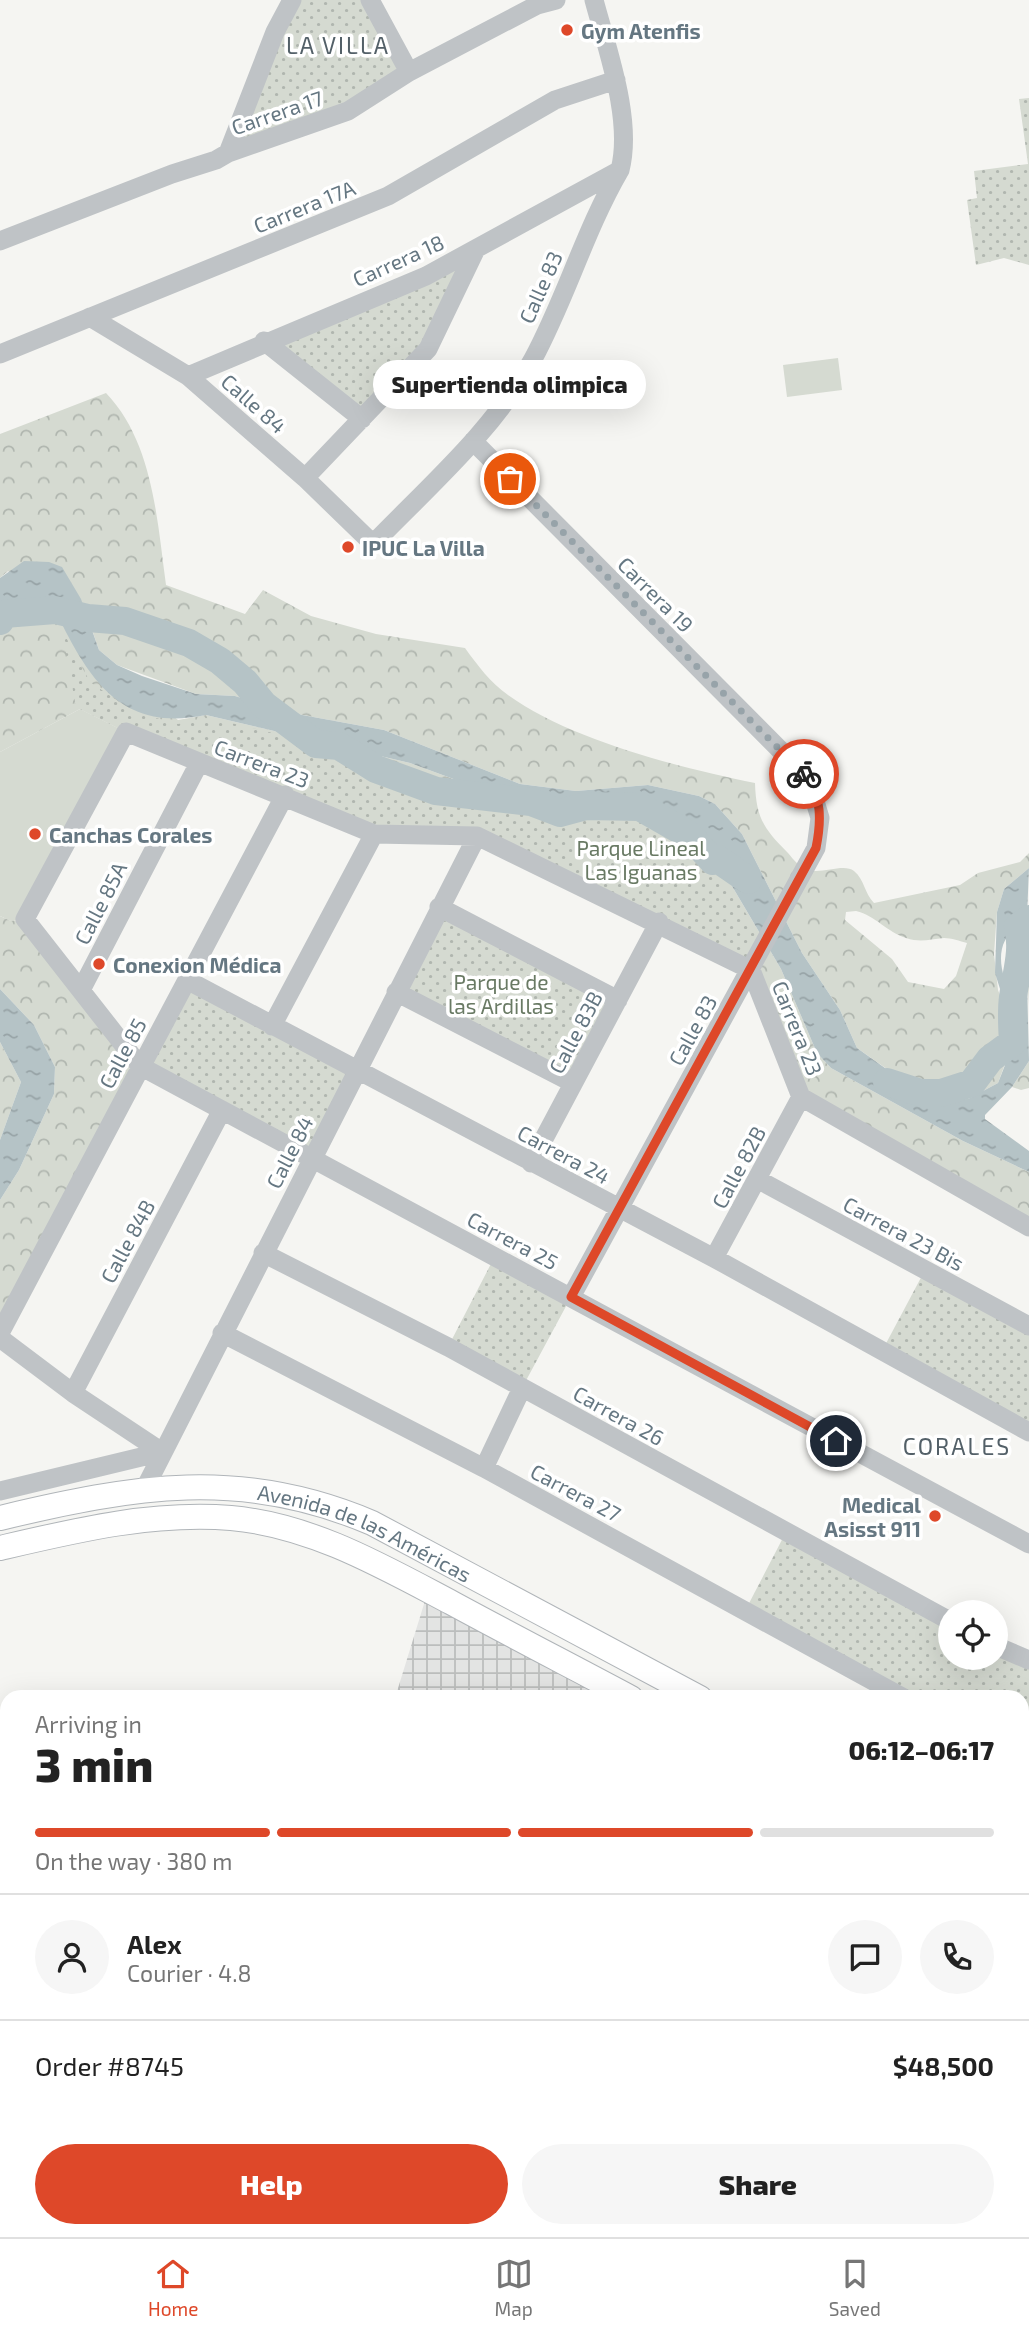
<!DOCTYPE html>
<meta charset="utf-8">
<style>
:root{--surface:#fff;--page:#f6f6f6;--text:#222;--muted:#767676;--line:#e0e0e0;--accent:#de4829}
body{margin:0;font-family:"Exo 2",sans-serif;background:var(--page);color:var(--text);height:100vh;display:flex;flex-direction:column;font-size:26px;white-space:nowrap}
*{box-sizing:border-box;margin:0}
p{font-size:23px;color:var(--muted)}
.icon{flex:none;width:38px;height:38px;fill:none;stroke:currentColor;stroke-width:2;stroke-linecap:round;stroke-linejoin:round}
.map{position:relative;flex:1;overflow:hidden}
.panel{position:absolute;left:0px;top:1690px;width:1029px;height:548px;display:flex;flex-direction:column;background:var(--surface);border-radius:21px 21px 0 0;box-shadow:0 7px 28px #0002}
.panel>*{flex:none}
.fabs{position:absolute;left:938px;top:1600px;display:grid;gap:14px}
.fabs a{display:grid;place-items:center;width:70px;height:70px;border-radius:50%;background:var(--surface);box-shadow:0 7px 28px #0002;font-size:35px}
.pin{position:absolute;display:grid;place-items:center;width:60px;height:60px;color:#fff;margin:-30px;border:4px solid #fff;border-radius:50%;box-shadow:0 2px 7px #0007}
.courier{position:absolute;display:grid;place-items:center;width:70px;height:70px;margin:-35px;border:5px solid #de4829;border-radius:50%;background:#fff;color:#222;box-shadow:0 2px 9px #0007}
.bubble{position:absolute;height:49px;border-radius:24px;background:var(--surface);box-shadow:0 7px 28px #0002;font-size:23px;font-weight:800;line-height:49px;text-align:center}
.headline em{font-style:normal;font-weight:800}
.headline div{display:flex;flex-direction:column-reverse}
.headline{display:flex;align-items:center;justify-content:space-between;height:119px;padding:0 35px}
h1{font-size:46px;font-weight:800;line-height:52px}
.bar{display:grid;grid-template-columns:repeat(4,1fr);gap:10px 7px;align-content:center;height:84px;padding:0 35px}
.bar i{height:9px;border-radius:5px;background:var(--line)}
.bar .on{background:var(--accent)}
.bar p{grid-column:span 4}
.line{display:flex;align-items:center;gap:18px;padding:0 35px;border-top:2px solid var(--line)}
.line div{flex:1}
.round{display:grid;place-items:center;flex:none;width:74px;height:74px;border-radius:37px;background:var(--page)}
.action{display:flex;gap:14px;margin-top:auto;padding:14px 35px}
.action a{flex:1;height:80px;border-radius:42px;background:var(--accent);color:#fff;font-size:28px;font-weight:800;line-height:80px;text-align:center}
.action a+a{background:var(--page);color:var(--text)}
.menu{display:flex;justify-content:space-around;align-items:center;height:98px;border-top:2px solid var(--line);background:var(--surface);font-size:19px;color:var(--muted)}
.menu a{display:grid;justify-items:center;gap:4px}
.menu .on{color:var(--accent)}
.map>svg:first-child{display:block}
.industrial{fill:url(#industrial-grid)}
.green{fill:#d5dad1}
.forest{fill:url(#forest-crowns);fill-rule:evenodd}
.park{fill:url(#park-dots)}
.water{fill:url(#water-ripples);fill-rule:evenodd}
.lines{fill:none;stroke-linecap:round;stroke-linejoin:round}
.stream{stroke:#b5c3c6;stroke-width:4.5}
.river{stroke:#b5c3c6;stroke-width:28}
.major-casing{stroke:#b0b5b9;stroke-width:26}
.minor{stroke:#bfc3c6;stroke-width:19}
.major{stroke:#fff;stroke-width:24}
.done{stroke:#97a3a9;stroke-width:7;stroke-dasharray:0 12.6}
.route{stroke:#de4829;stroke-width:9}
.poi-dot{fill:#de4829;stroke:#fff;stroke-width:2.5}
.labels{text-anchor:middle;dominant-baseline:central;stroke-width:7;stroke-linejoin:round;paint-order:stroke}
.poi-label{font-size:21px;font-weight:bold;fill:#657782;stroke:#fff;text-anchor:start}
.street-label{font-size:21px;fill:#657782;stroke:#fff}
.park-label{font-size:21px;fill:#697a64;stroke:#fff}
.neighbourhood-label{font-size:23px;letter-spacing:2px;fill:#536068;stroke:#fff}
</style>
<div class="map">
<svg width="1029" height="2237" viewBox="0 0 1029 2237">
<defs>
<pattern id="industrial-grid" width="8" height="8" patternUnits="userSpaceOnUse" patternTransform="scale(1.75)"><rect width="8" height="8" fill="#e3e4e3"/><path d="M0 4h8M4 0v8" fill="none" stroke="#bcbebd"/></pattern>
<pattern id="forest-crowns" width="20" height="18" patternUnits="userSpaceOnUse" patternTransform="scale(1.75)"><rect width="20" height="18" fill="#d5dad1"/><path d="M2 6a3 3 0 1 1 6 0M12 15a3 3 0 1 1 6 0" fill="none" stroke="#b0b6af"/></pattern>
<pattern id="park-dots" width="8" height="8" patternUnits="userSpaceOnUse" patternTransform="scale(1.75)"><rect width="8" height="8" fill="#d5dad1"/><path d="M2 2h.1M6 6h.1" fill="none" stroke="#b0b6af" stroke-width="1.8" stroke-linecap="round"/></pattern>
<pattern id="water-ripples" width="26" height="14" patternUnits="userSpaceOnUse" patternTransform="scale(1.75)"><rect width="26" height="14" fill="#b5c3c6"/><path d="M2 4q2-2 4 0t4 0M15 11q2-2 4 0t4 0" fill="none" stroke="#97a3a6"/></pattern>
</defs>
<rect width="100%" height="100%" fill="#f5f5f2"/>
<path class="industrial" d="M428,1591L630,1698H395Z"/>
<path class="green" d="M838,358L842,390L787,397L783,365Z
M80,709L126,732L25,919L11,921L0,916V752Z"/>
<path class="forest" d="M106,393C153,442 157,519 166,585L245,614L263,590L311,616L376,634L465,648C478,666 490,682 508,695C570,740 681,768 755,783C756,818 764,829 788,853C793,859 800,868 808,870C823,874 844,863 854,871C865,880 864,893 874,903L960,885L978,873L1020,862L1029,853V868L1004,889L997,912L994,954L998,990L1012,1027L1013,1042L998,1083L968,1099L939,1100L921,1093L857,1048L840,1010L802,953L742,834L715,804L699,796L648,785L576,791L520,784L384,730L286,712L235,696L196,694L117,665L99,650L88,618L8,571L0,578V434ZM856,911C876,916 887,932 906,938C921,943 930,939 944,938C951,938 960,941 967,943L956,976L944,989L908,982L892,959L845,920L846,912Z
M34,601L55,610L63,625L178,720L206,715L410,763L467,784L528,812L560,813L618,805L663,814L716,859L781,969L817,1053L831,1068L963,1141L1029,1172V1227L801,1097L751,970L477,836L126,732L80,709L0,752V621L17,604Z
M0,916L11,921L25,919L140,1066L0,1333V1200L19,1170L54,1094L55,1067L34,1025L0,989Z
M1029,918V1005L1026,941Z
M0,1042L21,1082L0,1140Z
M1029,1061V1088L1021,1090L1012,1087Z"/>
<path class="park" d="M292,0H370L409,72L348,111L228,153Z
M1029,98V265L1004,258L976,265L967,200L977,198L974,171L1028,164L1019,99Z
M476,249L439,329L362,419L264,341Z
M62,630L90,682L134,712L178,724L206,718L231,723L390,761L460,785L523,814L577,813L620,808L662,818L713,861L763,941L750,965L485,832L375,830L120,729L76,707Z
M439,907L618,1000L573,1083L396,992Z
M187,980L356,1071L311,1158L140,1066Z
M495,1256L571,1297L522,1388L448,1347Z
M925,1270L1029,1326V1432L882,1351Z
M786,1532L950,1621V1657H996V1646L1029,1660V1750H1022V1698L904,1697L745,1611Z"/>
<path class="water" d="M24,561L49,562L62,567L81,599L99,650L117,665L142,676L196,694L235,696L286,712L384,730L520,784L576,791L648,785L699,796L715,804L742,834L802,953L840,1010L857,1048L920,1093L939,1100L968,1099L998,1083L1007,1060L1013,1042L1012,1027L995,973L997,912L1004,889L1029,868L1026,941L1029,1061L1012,1087L985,1115V1119L1029,1151V1172L963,1141L831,1068L817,1053L781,969L716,859L663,814L618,805L560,813L528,812L467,784L410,763L206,715C120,733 88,678 55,610C33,601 14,597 0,621V578ZM1019,927C1028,943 1018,978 1013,996C999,975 993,940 1019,927Z
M0,989L34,1025L55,1067L54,1094L19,1170L0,1200V1140L21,1082L0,1042Z"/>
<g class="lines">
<path class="stream" d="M0,1953L7,1951
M1022,2009L1029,2006"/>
<path class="river" d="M0,621L4,614L55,610L88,618L125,621L189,643L220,661L245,682L264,705L316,744L339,746L376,769L436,791L531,802L560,813L586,806L640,807L689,835L713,861L716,858L748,880
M887,1082L921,1093H941L972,1083L990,1059L1013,1042C1012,1027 1011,1012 1013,997C1016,973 1024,951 1018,927L1029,919"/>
<defs>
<g id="major">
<path id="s1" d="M0,1518C134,1486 241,1467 372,1523L700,1698"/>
<path d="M0,1548C77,1530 151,1512 231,1518C311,1525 382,1566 452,1603C511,1635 571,1666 631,1698"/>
<path d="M1022,1854L1029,1855"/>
<path d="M1022,1886L1029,1887"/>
</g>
</defs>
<use href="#major" class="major-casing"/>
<path class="minor" d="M370,0L409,72
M228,153L275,32L292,0
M0,241L172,174L216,160L228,153L348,111L409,72L537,5L556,0
M90,317L188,376L305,478L373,544C429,486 494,430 533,359C566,298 585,230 620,170C633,120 607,49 594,0
M264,341L362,419
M0,354L388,196L555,100L616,80
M188,376L426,276L620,170
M473,441L808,778L820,818L816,848L571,1297
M305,478L428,349L476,249
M439,907L618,1000
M187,980L714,1258L1029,1432
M81,990L199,763
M396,992L573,1083
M272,1026L374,834
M531,1163L659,922
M757,1179L1029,1326
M1029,1227L801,1097L751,970L477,836L374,834L126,732L25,919L140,1066L1029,1544
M263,1253L448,1347L950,1621
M714,1258L801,1097
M0,1333L285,795
M222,1333L484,1468L904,1698
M0,1338L73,1393L162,1452
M73,1393L222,1110
M484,1468L522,1388
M144,1490L477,836
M0,1491L162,1452
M996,1646L1029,1660
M1022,1750H1029
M91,2231L109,2237
M313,2231L332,2237
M707,2231L727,2237
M137,2237L139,2231
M504,2237L506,2231
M596,2237L598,2231
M675,2237L676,2231"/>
<use href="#major" class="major"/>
</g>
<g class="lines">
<path class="done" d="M510,479L804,774"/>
<path class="route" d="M804,774C823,795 821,823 816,848L571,1297L836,1441"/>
</g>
<g class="poi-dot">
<circle cx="567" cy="30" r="7"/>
<circle cx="348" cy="547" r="7"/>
<circle cx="35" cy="834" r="7"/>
<circle cx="99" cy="964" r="7"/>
<circle cx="935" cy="1516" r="7"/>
</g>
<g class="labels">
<g class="poi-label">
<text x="581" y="30">Gym Atenfis</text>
<text x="362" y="547">IPUC La Villa</text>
<text x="49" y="834">Canchas Corales</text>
<text x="113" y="964">Conexion Médica</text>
<text x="921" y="1504" text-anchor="end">Medical<tspan x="921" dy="24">Asisst 911</tspan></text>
</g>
<g class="street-label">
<text transform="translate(277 112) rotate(-19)">Carrera 17</text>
<text transform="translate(304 206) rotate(-22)">Carrera 17A</text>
<text transform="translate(398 260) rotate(-24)">Carrera 18</text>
<text transform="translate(540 287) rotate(-66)">Calle 83</text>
<text transform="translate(254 403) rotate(41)">Calle 84</text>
<text transform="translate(656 594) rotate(45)">Carrera 19</text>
<text transform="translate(262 763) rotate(21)">Carrera 23</text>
<text transform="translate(100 903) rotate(-63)">Calle 85A</text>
<text transform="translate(798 1028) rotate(68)">Carrera 23</text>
<text transform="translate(692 1030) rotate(-61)">Calle 83</text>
<text transform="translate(575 1032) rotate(-62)">Calle 83B</text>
<text transform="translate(122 1053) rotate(-62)">Calle 85</text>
<text transform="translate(289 1152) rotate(-63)">Calle 84</text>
<text transform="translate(564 1154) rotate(28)">Carrera 24</text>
<text transform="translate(738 1167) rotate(-62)">Calle 82B</text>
<text transform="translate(904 1233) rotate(28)">Carrera 23 Bis</text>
<text transform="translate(513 1240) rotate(28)">Carrera 25</text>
<text transform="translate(127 1241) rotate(-62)">Calle 84B</text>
<text transform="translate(619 1415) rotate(29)">Carrera 26</text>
<text transform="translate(576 1492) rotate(28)">Carrera 27</text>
<text stroke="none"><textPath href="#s1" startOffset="376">Avenida de las Américas</textPath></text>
</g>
<g class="park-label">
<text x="641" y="847">Parque Lineal<tspan x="641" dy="24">Las Iguanas</tspan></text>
<text x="501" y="981">Parque de<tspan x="501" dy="24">las Ardillas</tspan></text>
</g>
<g class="neighbourhood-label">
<text x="338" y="45">LA VILLA</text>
<text x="957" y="1446">CORALES</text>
</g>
</g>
</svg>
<div class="fabs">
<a><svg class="icon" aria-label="locate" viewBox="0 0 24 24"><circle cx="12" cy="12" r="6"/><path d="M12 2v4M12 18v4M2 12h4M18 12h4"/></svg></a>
</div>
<div class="pin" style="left:510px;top:479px;background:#ea580c"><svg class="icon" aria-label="bag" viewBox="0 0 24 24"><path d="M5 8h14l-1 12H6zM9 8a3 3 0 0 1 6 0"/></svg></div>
<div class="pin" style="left:836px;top:1441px;background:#1f2937"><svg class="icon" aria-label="home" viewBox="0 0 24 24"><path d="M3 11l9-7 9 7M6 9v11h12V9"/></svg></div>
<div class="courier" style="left:804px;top:774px"><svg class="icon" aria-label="bike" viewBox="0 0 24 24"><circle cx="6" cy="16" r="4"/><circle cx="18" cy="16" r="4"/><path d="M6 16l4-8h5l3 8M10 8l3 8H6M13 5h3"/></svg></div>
<div class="bubble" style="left:373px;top:360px;width:273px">Supertienda olimpica</div>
<section class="panel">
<div class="headline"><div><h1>3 min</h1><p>Arriving in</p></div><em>06:12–06:17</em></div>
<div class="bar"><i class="on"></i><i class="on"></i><i class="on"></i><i></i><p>On the way · 380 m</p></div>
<div class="line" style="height:126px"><a class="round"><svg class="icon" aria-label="person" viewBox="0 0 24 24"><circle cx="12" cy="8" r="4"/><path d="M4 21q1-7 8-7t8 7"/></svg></a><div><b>Alex</b><p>Courier · 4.8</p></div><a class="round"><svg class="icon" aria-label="chat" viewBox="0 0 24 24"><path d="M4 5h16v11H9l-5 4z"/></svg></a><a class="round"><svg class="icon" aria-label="phone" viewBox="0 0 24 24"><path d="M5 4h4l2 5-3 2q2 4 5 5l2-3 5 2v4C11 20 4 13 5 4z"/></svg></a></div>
<div class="line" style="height:91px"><div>Order #8745</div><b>$48,500</b></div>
<div class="action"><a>Help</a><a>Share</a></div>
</section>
</div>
<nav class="menu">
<a class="on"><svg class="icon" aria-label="home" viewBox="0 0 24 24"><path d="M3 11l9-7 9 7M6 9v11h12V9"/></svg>Home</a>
<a><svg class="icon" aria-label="map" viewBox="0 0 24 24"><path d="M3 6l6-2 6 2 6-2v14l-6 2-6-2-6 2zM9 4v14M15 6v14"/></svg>Map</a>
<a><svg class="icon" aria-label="saved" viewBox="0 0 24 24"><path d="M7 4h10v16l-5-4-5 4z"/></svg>Saved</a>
</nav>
